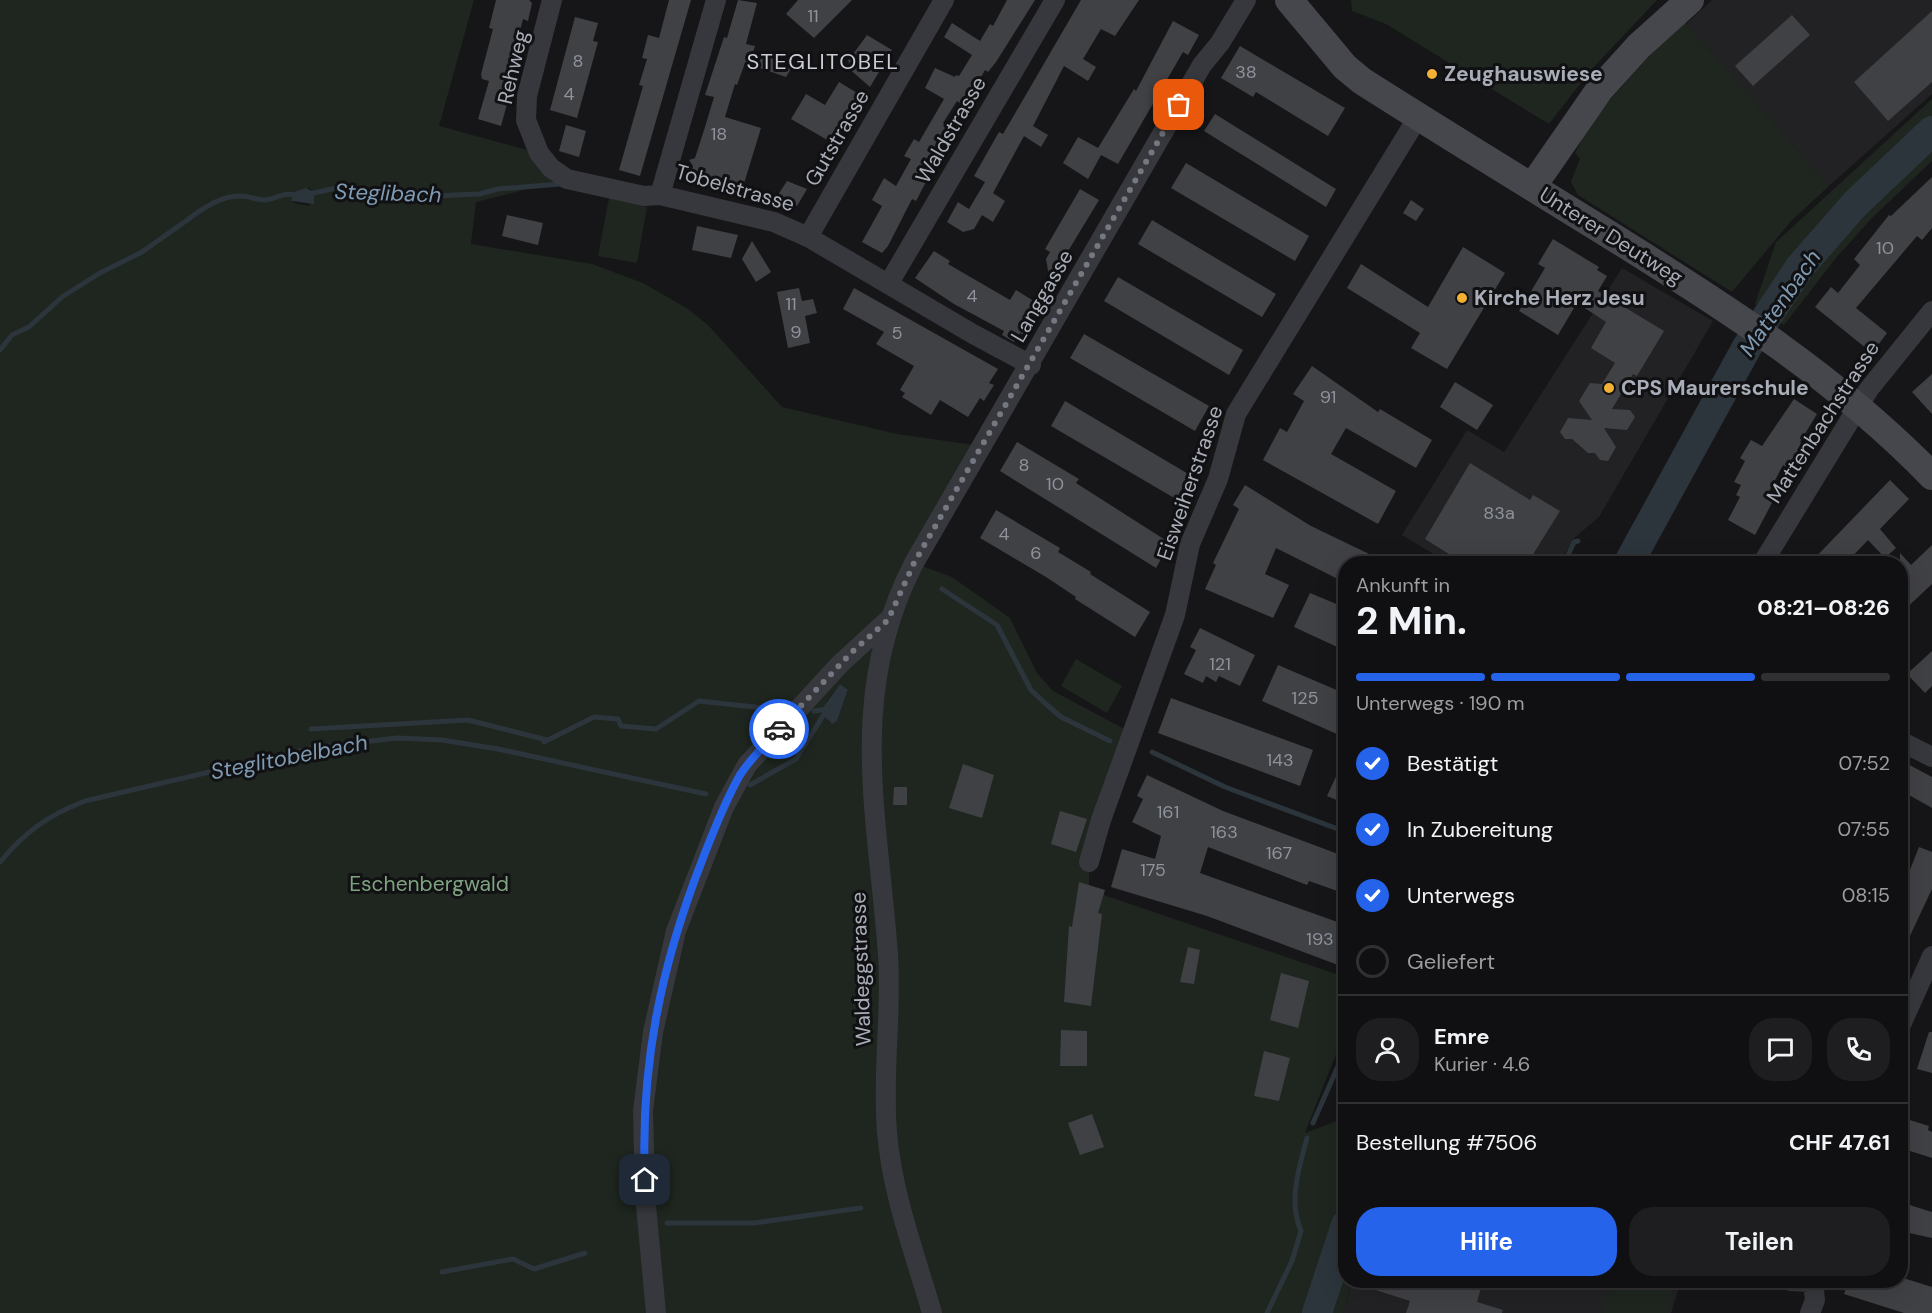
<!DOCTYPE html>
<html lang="de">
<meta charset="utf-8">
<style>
:root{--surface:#101012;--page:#1e1e20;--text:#f1f3f6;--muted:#9c9d9f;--line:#303032;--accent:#2563eb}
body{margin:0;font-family:"DM Sans",sans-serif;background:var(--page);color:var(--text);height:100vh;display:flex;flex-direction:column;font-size:22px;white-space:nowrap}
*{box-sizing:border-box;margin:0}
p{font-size:20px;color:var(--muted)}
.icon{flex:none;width:33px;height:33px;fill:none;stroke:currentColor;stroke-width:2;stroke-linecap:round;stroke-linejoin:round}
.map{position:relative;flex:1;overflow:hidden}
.side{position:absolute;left:1338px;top:556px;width:570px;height:732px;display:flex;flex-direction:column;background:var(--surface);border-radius:24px;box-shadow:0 6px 24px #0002,0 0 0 2px var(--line)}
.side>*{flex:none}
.pin{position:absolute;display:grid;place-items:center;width:51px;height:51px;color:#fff;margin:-26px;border-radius:12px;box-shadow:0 3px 9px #0006}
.courier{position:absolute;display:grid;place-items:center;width:60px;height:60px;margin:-30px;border:4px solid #2563eb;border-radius:50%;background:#fff;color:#222;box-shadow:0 2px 8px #0007}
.headline em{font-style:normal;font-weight:700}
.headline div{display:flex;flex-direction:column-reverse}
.headline{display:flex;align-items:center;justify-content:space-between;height:102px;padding:0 18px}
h1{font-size:39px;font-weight:700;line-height:45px}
.bar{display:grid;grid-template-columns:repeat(4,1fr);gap:9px 6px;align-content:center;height:72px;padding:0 18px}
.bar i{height:8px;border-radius:4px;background:var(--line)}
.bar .active{background:var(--accent)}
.bar p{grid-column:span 4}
.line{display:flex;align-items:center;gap:15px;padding:0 18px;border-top:2px solid var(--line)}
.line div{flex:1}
.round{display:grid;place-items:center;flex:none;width:63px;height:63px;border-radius:24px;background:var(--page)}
ol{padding:0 18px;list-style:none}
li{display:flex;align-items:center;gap:18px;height:66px}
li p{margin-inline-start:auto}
li .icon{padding:6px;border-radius:50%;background:var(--accent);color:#fff;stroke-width:4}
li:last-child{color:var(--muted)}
li i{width:33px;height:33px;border:3px solid var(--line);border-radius:50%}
.cta{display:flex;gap:12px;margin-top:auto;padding:12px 18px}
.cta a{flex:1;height:69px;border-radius:24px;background:var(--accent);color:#fff;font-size:24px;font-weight:700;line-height:69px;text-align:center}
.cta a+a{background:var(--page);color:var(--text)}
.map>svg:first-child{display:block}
.built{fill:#222225}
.green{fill:#1e261f;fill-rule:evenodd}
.water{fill:#2c353c}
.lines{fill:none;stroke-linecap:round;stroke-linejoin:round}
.stream{stroke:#2c353c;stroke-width:5}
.river{stroke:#2c353c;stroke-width:30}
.building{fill:#404145}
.street{stroke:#37383d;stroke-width:20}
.secondary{stroke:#45474d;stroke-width:28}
.done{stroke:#757880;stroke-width:6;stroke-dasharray:0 10.8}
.route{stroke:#2563eb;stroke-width:8}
.poi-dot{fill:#f2b134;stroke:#111113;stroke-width:2}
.labels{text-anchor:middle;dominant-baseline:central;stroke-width:6;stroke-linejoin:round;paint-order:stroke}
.number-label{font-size:18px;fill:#8e929b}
.street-label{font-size:21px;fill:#a8adb8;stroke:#111113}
.poi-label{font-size:21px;font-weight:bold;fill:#a8adb8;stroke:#111113;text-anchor:start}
.park-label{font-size:21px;fill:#7fa381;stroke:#111113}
.neighbourhood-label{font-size:22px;letter-spacing:1.5px;fill:#c9ccd4;stroke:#111113}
.water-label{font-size:22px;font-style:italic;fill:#7f9bb3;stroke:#111113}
</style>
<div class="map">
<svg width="1932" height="1313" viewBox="0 0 1932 1313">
<rect width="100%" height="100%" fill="#161618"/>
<path class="built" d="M1712,0H1932V94L1829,186L1686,24Z
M1622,268L1713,321L1599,517L1573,539L1559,564H1450L1402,535L1467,430L1504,452Z
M1352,1281H1681L1671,1313H1343Z"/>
<path class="green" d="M0,0H474L439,126L539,153L567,179L476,202L471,244L592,264L643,283L688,309L708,325L782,407L897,434L981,446L914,563L952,577L1010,618L1037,673L1053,691L1132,733L1089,862V890L1345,977V1031L1305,1133L1345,1118L1346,1281H1352L1343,1313H0ZM309,188L313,191L309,206L294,203L290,194ZM840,684L848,691L837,721L830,723C816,708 830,698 840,684Z
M1351,0H1657L1591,70L1549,124L1386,24L1352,11Z
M1682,19L1829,186L1791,221L1732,292L1578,195L1571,182L1580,159L1575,153L1592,120Z
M1932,99V161L1872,218L1836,258L1784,325L1755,304L1776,242Z
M609,198L647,207L637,263L598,256Z
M1076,659L1122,686L1107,713L1061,686Z
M1612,1281H1677L1667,1313H1602Z"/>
<path class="water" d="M306,188L314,192V204L292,201L291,193Z
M840,684L848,690L837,721L832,724L823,715L824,706Z"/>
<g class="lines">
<path class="stream" d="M309,194L341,187L407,197L479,194L498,189L561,184
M186,221C201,209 222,195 241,196C249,196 257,200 265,200C278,199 281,192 296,195
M0,350L12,335L29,327L62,297L100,273L142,252L183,223
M1629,556L1632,557
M1564,564L1574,542L1578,541
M942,589L997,625L1031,690L1047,705L1061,717L1110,741
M814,711L827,709
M311,729L468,720L547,740
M544,742L594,717L618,719L621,726L656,729L699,701L783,710
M1152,752L1225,787L1346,832
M750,785L796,759L826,711
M0,862C26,831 47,816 85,801L312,748L397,738L442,740L498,749L706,794
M1313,1123L1346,1048
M667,1223H754L861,1208
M442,1272L513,1259L534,1269L585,1253
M1267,1313L1292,1261L1301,1231C1288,1201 1299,1168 1307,1138"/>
<path class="river" d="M1628,564L1747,347L1800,267L1855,204L1932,131
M1317,1313L1346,1225"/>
</g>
<path class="building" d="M496,0H529L532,3L528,21L523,19L502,102L507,104L501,126L478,119L489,81L482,79L481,74L493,29L489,28Z
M669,0H691L640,176L619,170L643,86L639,85L647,59L642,58L648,35L659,38Z
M738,0L757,3L746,44L755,46L750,61L801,52L786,77L745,63L737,85L735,84L725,117L761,128L742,190L691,176L693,166L689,160L695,158L705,127L714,97L705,95L724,37L727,38Z
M798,0H852L814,38L786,14Z
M1007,0H1035L996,62L988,72L985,70L965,106L957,101L943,123L953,129L923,181L926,182L916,201L912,199L888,246L882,253L862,242L882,206L872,200L884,178L896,186L911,159L904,156L914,139L919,142L944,99L925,88L935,68L955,77L956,75L959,76L972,55L944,37L952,23L980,41L990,24L993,26Z
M1081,0H1139L1115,36L1101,29L1083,59L1096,67L1088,81L1064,66L1033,126L1048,135L1041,147L1024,136L993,193L1005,201L993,222L982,215L974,229L963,232L947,222L958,202L969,209L985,182L974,176L999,132L1003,134Z
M1932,11V82L1888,121L1854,82Z
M1792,15L1810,35L1753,86L1735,66Z
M575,17L598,23L593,41L598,42L577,118L550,110Z
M1173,21L1199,35L1188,55L1183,52L1118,164L1101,155L1088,179L1063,163L1078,137L1098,148L1134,89L1136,91Z
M867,35L892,50L870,87L847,67L850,63L848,61Z
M1240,46L1345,108L1328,136L1256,92L1253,97L1221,78Z
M839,82L864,97L836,145L791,119L806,94L825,105Z
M1215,114L1336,189L1326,207L1204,131Z
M566,125L586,131L579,157L559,151Z
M1186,163L1309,236L1295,261L1171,188Z
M1932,177V228L1922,240L1917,236L1856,308L1887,333L1872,353L1815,307L1831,287L1838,293L1860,265L1854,259L1889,215L1891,216Z
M787,181L807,189L797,206L778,195Z
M1080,189L1099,200L1050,281L1046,259L1050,252L1045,249Z
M1411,200L1424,209L1416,221L1403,213Z
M507,215L543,223L538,245L502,236Z
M1152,220L1276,294L1262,317L1138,244Z
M697,226L738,235L731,258L692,250Z
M1553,239L1599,267L1597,270L1607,276L1598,291L1664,331L1637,376L1633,374L1612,409L1630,410L1635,417L1627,430L1604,428L1616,447L1608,461L1600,460L1595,453H1588L1572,439H1565L1560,432L1568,418L1592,420L1579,401L1590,383L1602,384L1615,363L1591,348L1606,322L1577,303L1558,335L1519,311L1545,268L1538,264Z
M752,241L771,272L756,282L742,259Z
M1463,247L1505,273L1447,369L1411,348L1420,333L1347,288L1361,264L1428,307Z
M934,251L950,261L948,264L1010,300L1016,290L1037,303L1034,309L1038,311L1024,335L1020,333L1014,342L1002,335L1004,331L954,304L915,278Z
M1118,277L1243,350L1229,375L1104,301Z
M799,288L802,301L813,299L817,313L805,316L810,343L788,348L777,292Z
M854,288L998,369L989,383L994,385L984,401L980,398L968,417L940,400L931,415L902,397L905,393L900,390L914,366L876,344L884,332L843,309Z
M1084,334L1209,406L1195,431L1070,358Z
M1312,366L1378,412L1380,409L1432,440L1416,468L1346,428L1331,454L1396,491L1378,524L1263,460L1280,428L1287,432L1304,401L1293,394Z
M1932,374V414L1912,392Z
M1455,382L1493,405L1477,430L1440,407Z
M1794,399L1817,414L1800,442L1806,446L1791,470L1783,465L1766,497L1773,501L1755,535L1728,520L1740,497L1736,495L1741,485L1734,482L1745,461L1740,458L1751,440L1762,446Z
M1065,401L1190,475L1176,499L1051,426Z
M1017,442L1079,479L1076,483L1170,543L1156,568L1000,471Z
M1470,463L1530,500L1533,495L1560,511L1527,564H1465L1425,539Z
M1890,480L1909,499L1880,529L1896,548L1885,558L1868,540L1845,564H1809Z
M1245,485L1311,526L1390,564H1346V583L1276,548L1265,574L1289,585L1273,618L1205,589L1216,565L1213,563L1239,509L1233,505Z
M996,510L1060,548L1058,552L1091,572L1090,574L1150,612L1135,637L1075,599L1076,597L1046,577L980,538Z
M1932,545V584L1900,614V553L1911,565Z
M1310,593L1346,608V651L1294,627Z
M1200,628L1255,655L1240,686L1219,676L1216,682L1206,676L1203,683L1184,674L1196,650L1190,647Z
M1932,651V686L1925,693L1907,674Z
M1278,665L1346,694V738L1262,701Z
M1171,698L1313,750L1300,786L1158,733Z
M1346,755V804L1327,796Z
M1900,760L1932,777V808L1900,790Z
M963,764L994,775L982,818L949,808Z
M1147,775L1223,811L1346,857V894L1309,881L1307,885L1208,847L1200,873L1346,925V968L1207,916L1111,887L1122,849L1155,859L1161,836L1132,822L1143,799L1137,796Z
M894,787H907V805H893Z
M1060,811L1087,819L1076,852L1051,844Z
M1919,847L1932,852V889L1900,957V895Z
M1079,882L1105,890L1098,913L1102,914L1091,1006L1064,1002L1069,926L1072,927Z
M1188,947L1200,950L1194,984L1180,982Z
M1281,973L1309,981L1298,1028L1270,1020Z
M1061,1030L1087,1031V1066H1060Z
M1929,1032H1932V1073L1917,1069Z
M1264,1051L1290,1058L1279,1101L1254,1096Z
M1092,1114L1104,1147L1080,1155L1068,1123Z
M1900,1117L1929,1126L1928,1130L1932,1132V1158L1907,1150L1908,1147L1900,1144Z
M1900,1202L1932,1212V1238L1900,1231Z
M1900,1277L1932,1287V1313H1904L1844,1294L1848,1281H1900Z
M1357,1281H1483L1477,1302L1503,1310L1502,1313H1406L1410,1301L1357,1284Z"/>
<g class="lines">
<path class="street" d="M552,0L527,96L526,120L539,153L551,168L567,179L644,196L660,195L774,222L808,237L973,334L1031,365
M660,195L716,0
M808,237L944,0
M889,283L1055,0
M1762,564L1869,389L1932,311
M1900,741L1932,757
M1089,862L1101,820L1175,615L1190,544L1218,479L1236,414L1418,117
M1900,1027L1932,956
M1790,1281L1812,1282
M656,1313L645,1195L643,1111L653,1032L676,931L724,807L747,765L840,664L888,620
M932,1313C915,1254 892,1194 887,1132C882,1073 892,1014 888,955C878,815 846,695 914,563L1202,65L1220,43L1246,0
M1810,1313L1815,1300L1813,1281"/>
<path class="secondary" d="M1289,0L1345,67L1362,81C1445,134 1529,185 1613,237C1727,308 1838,379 1932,476
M1532,187L1600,89L1639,46L1690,0"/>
</g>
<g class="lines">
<path class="done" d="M779,729L852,652L888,620L914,563L1179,105"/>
<path class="route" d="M645,1180C640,1065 661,965 703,858C714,830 725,801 740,775C751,758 766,744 779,729"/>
</g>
<g class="poi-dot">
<circle cx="1432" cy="74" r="6"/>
<circle cx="1462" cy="298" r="6"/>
<circle cx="1609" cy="388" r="6"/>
</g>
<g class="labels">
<g class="number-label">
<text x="813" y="16">11</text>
<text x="578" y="61">8</text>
<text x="1246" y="72">38</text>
<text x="569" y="94">4</text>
<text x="719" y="134">18</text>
<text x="1885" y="248">10</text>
<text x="972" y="296">4</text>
<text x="791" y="304">11</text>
<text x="796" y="332">9</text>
<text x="897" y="333">5</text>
<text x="1328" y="397">91</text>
<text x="1024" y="465">8</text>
<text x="1055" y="484">10</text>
<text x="1499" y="513">83a</text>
<text x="1004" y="534">4</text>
<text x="1036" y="553">6</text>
<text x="1220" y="664">121</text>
<text x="1305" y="698">125</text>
<text x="1280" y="760">143</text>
<text x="1168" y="812">161</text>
<text x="1224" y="832">163</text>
<text x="1279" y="853">167</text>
<text x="1153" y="870">175</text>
<text x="1320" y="939">193</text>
</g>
<g class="street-label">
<text transform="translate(513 67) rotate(-77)">Rehweg</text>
<text transform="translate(951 130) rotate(-60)">Waldstrasse</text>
<text transform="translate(837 138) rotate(-60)">Gutstrasse</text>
<text transform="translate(735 188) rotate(16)">Tobelstrasse</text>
<text transform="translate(1611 236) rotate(32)">Unterer Deutweg</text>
<text transform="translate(1042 296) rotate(-60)">Langgasse</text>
<text transform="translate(1823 422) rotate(-57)">Mattenbachstrasse</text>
<text transform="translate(1190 483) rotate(-71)">Eisweiherstrasse</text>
<text transform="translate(861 969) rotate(-92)">Waldeggstrasse</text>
</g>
<g class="poi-label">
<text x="1444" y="74">Zeughauswiese</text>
<text x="1474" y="298">Kirche Herz Jesu</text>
<text x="1621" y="388">CPS Maurerschule</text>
</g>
<g class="park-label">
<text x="429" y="884">Eschenbergwald</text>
</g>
<g class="neighbourhood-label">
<text x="823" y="61">STEGLITOBEL</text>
</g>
<g class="water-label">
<text transform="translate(388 193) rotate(2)">Steglibach</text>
<text transform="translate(1780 303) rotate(-55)">Mattenbach</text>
<text transform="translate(289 757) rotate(-11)">Steglitobelbach</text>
</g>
</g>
</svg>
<div class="pin" style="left:1179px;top:105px;background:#ea580c"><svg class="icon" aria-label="bag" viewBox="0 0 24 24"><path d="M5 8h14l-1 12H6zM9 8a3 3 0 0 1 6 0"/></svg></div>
<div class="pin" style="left:645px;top:1180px;background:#1f2937"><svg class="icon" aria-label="home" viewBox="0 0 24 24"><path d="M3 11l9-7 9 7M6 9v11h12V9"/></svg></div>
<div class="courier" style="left:779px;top:729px"><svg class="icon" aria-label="car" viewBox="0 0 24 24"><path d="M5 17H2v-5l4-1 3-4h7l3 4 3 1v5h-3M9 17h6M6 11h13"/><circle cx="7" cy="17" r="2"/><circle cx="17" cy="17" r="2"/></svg></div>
<section class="side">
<div class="headline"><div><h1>2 Min.</h1><p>Ankunft in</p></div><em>08:21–08:26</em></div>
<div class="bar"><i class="active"></i><i class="active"></i><i class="active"></i><i></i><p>Unterwegs · 190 m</p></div>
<ol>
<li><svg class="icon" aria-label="check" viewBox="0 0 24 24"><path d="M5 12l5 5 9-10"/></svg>Bestätigt<p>07:52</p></li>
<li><svg class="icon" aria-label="check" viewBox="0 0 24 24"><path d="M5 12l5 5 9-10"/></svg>In Zubereitung<p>07:55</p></li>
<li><svg class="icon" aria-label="check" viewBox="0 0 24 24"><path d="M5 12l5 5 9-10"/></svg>Unterwegs<p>08:15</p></li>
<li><i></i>Geliefert</li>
</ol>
<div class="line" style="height:108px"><a class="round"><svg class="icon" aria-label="person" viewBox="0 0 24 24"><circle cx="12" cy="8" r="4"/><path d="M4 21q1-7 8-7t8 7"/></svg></a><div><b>Emre</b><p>Kurier · 4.6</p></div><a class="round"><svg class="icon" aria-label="chat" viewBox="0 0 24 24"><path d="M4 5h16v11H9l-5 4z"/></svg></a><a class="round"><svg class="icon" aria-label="phone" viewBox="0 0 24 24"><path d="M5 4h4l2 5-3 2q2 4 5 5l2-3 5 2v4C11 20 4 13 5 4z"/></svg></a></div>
<div class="line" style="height:78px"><div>Bestellung #7506</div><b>CHF 47.61</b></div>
<div class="cta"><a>Hilfe</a><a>Teilen</a></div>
</section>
</div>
